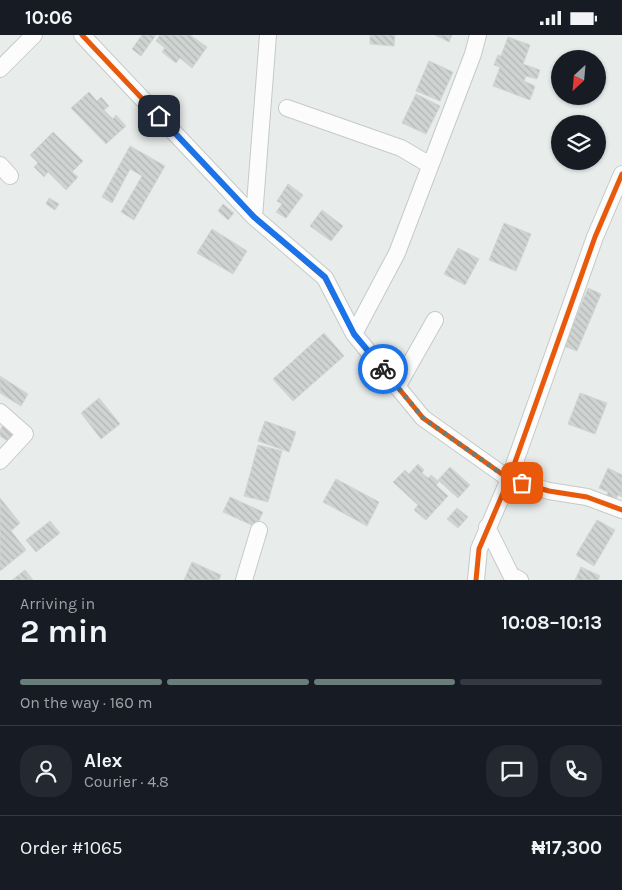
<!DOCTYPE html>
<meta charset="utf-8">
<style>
:root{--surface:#171b24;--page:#242831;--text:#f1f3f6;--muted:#9ea1a6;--line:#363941;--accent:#697e78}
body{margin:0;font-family:Karla,sans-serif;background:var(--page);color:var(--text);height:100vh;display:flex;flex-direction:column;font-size:19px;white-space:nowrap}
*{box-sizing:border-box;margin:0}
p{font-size:16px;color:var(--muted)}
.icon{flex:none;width:28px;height:28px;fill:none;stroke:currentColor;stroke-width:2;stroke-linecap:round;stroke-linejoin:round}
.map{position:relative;height:545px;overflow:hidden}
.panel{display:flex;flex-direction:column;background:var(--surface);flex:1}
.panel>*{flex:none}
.needle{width:32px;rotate:206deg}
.fabs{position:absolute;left:551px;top:15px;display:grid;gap:10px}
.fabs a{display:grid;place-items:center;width:55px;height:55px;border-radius:50%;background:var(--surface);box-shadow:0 1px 4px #0004;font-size:25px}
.pin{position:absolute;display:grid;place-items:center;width:42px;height:42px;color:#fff;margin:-21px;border-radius:10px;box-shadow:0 2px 8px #0006}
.courier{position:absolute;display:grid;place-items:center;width:50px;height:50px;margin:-25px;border:4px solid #1a73e8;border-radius:50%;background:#fff;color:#222;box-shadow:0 1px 6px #0007}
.head em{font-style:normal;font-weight:700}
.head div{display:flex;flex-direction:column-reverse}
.head{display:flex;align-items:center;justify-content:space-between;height:85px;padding:0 20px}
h1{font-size:32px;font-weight:700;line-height:38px}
.bar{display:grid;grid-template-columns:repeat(4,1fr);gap:8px 5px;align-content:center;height:60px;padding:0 20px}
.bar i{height:6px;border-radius:4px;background:var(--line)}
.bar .active{background:var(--accent)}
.bar p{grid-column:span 4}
.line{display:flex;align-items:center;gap:12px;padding:0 20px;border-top:1px solid var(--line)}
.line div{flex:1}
.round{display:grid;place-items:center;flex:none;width:52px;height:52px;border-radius:20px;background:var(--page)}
.status{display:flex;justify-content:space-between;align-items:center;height:35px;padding:0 25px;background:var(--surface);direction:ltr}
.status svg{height:14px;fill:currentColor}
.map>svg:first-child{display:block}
.building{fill:url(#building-back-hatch);stroke:#d1d6d4}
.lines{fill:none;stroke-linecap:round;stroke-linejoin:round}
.minor-casing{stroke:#c5cac8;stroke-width:18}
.minor{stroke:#fcfcfc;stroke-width:16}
.cycleway-casing{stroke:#f7fbf9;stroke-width:8}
.cycleway{stroke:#e8590c;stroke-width:5}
.done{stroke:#697e78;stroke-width:5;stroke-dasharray:0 9}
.route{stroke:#1a73e8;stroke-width:6}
</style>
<div class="status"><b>10:06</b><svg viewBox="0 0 49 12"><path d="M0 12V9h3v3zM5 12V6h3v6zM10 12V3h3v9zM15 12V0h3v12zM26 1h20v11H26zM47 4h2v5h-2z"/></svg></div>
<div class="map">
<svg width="622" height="545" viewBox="0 0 622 545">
<defs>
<pattern id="building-back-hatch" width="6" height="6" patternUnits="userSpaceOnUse" patternTransform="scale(1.25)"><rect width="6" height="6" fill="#cfd4d2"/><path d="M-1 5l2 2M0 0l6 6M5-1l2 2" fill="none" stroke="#b2b7b5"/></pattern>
</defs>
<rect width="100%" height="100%" fill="#e8edeb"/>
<path class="building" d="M142,0H156L141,21L132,14Z
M160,0H190L207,12L192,33L180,23L176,28L162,17L165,13L156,6Z
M370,0H395L394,11L370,9Z
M435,0H452L449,7Z
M508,2L530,10L523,29L540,35L537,44L526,41L524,46L535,51L530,65L493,51L500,32L494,30L498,20L501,21Z
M429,26L453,37L440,66L416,56Z
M89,57L97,66L101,62L109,71L104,75L113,84L116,80L126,91L106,109L71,73Z
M416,59L440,71L426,99L402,88Z
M53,97L83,126L72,137L78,142L66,155L48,137L44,142L34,132L38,128L30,120Z
M130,111L165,131L134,185L121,177L142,141L130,134L112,168L102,162Z
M288,149L303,160L286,183L276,177L282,169L277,166Z
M49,163L59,169L55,175L46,169Z
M223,169L234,178L228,185L218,176Z
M322,175L343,191L331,206L310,191Z
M504,188L531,199L516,236L489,225Z
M212,194L247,216L233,239L197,218Z
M458,213L479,224L465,250L444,239Z
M588,253L601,259L577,316L564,311Z
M324,298L344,321L293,366L273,344Z
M0,341L28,359L21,371L0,358Z
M580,358L607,368L595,399L568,389Z
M99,363L120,389L101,404L81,378Z
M265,386L296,397L289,417L258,406Z
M4,389L18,398L11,408L0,401V395Z
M258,410L282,416L268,467L244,461Z
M418,429L424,435L422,438L428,443L431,440L439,447L436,450L448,461L426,485L414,475L418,470L393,447L405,435L409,439Z
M450,432L470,450L458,463L438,445Z
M608,433L622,440V462L618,460L615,466L606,462L608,457L599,453Z
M336,444L379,467L367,491L323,467Z
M230,462L263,477L256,492L223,477Z
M0,463L20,488L11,496L26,515L0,536Z
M457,473L468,482L458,493L447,484Z
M597,485L615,495L594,531L576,520Z
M50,486L60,498L36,517L26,505Z
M192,527L221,540L219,545H184Z
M581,532L600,541L598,545H575Z
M25,535L33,545H12Z"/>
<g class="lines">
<defs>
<path id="minor" d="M82,0L254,182L325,243L354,299L423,383L509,444L549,456L587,462L622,475
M0,34L34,0
M287,73L401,113L430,130
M0,130L10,141
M254,182L268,0
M354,299L397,218L473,19L478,0
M397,352L435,285
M0,377L25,399L0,426
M487,492L511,540L520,545
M244,545L259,495
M476,545L479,514L509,444L595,202L622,139"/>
</defs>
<use href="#minor" class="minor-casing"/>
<use href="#minor" class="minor"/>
<defs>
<path id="cycleway" d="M82,0L254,182L325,243L354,299L423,383L509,444L549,456L587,462L622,475
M476,545L479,514L509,444L595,202L622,139"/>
</defs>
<use href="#cycleway" class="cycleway-casing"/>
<use href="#cycleway" class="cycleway"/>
</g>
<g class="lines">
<path class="done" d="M383,334L423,383L509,444L522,448"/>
<path class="route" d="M159,81L254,182L325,242L354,299L383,334"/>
</g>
</svg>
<div class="fabs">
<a><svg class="needle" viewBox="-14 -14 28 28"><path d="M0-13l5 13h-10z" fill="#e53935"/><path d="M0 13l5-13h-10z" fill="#9ea1a6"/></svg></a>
<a><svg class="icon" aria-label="layers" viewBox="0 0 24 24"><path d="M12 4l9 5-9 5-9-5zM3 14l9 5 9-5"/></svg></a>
</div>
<div class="pin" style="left:522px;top:448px;background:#ea580c"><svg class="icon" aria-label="bag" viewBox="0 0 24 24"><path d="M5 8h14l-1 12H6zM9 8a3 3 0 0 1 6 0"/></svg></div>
<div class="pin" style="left:159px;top:81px;background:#1f2937"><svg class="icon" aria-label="home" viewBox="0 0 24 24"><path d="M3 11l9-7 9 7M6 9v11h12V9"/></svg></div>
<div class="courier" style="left:383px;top:334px"><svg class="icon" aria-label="bike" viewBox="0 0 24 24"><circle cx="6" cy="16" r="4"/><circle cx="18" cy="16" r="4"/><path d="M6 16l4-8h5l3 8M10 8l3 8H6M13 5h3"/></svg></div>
</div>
<section class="panel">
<div class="head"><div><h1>2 min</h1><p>Arriving in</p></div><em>10:08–10:13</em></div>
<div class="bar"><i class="active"></i><i class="active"></i><i class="active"></i><i></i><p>On the way · 160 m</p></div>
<div class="line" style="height:90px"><a class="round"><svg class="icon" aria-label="person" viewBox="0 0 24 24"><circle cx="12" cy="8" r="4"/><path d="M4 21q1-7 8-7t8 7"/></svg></a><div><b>Alex</b><p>Courier · 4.8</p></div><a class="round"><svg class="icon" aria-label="chat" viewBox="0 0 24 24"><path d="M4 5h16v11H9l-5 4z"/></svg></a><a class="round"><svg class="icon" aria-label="phone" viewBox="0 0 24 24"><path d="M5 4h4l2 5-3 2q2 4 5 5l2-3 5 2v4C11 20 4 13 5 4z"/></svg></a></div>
<div class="line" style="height:65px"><div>Order #1065</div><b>₦17,300</b></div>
</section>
